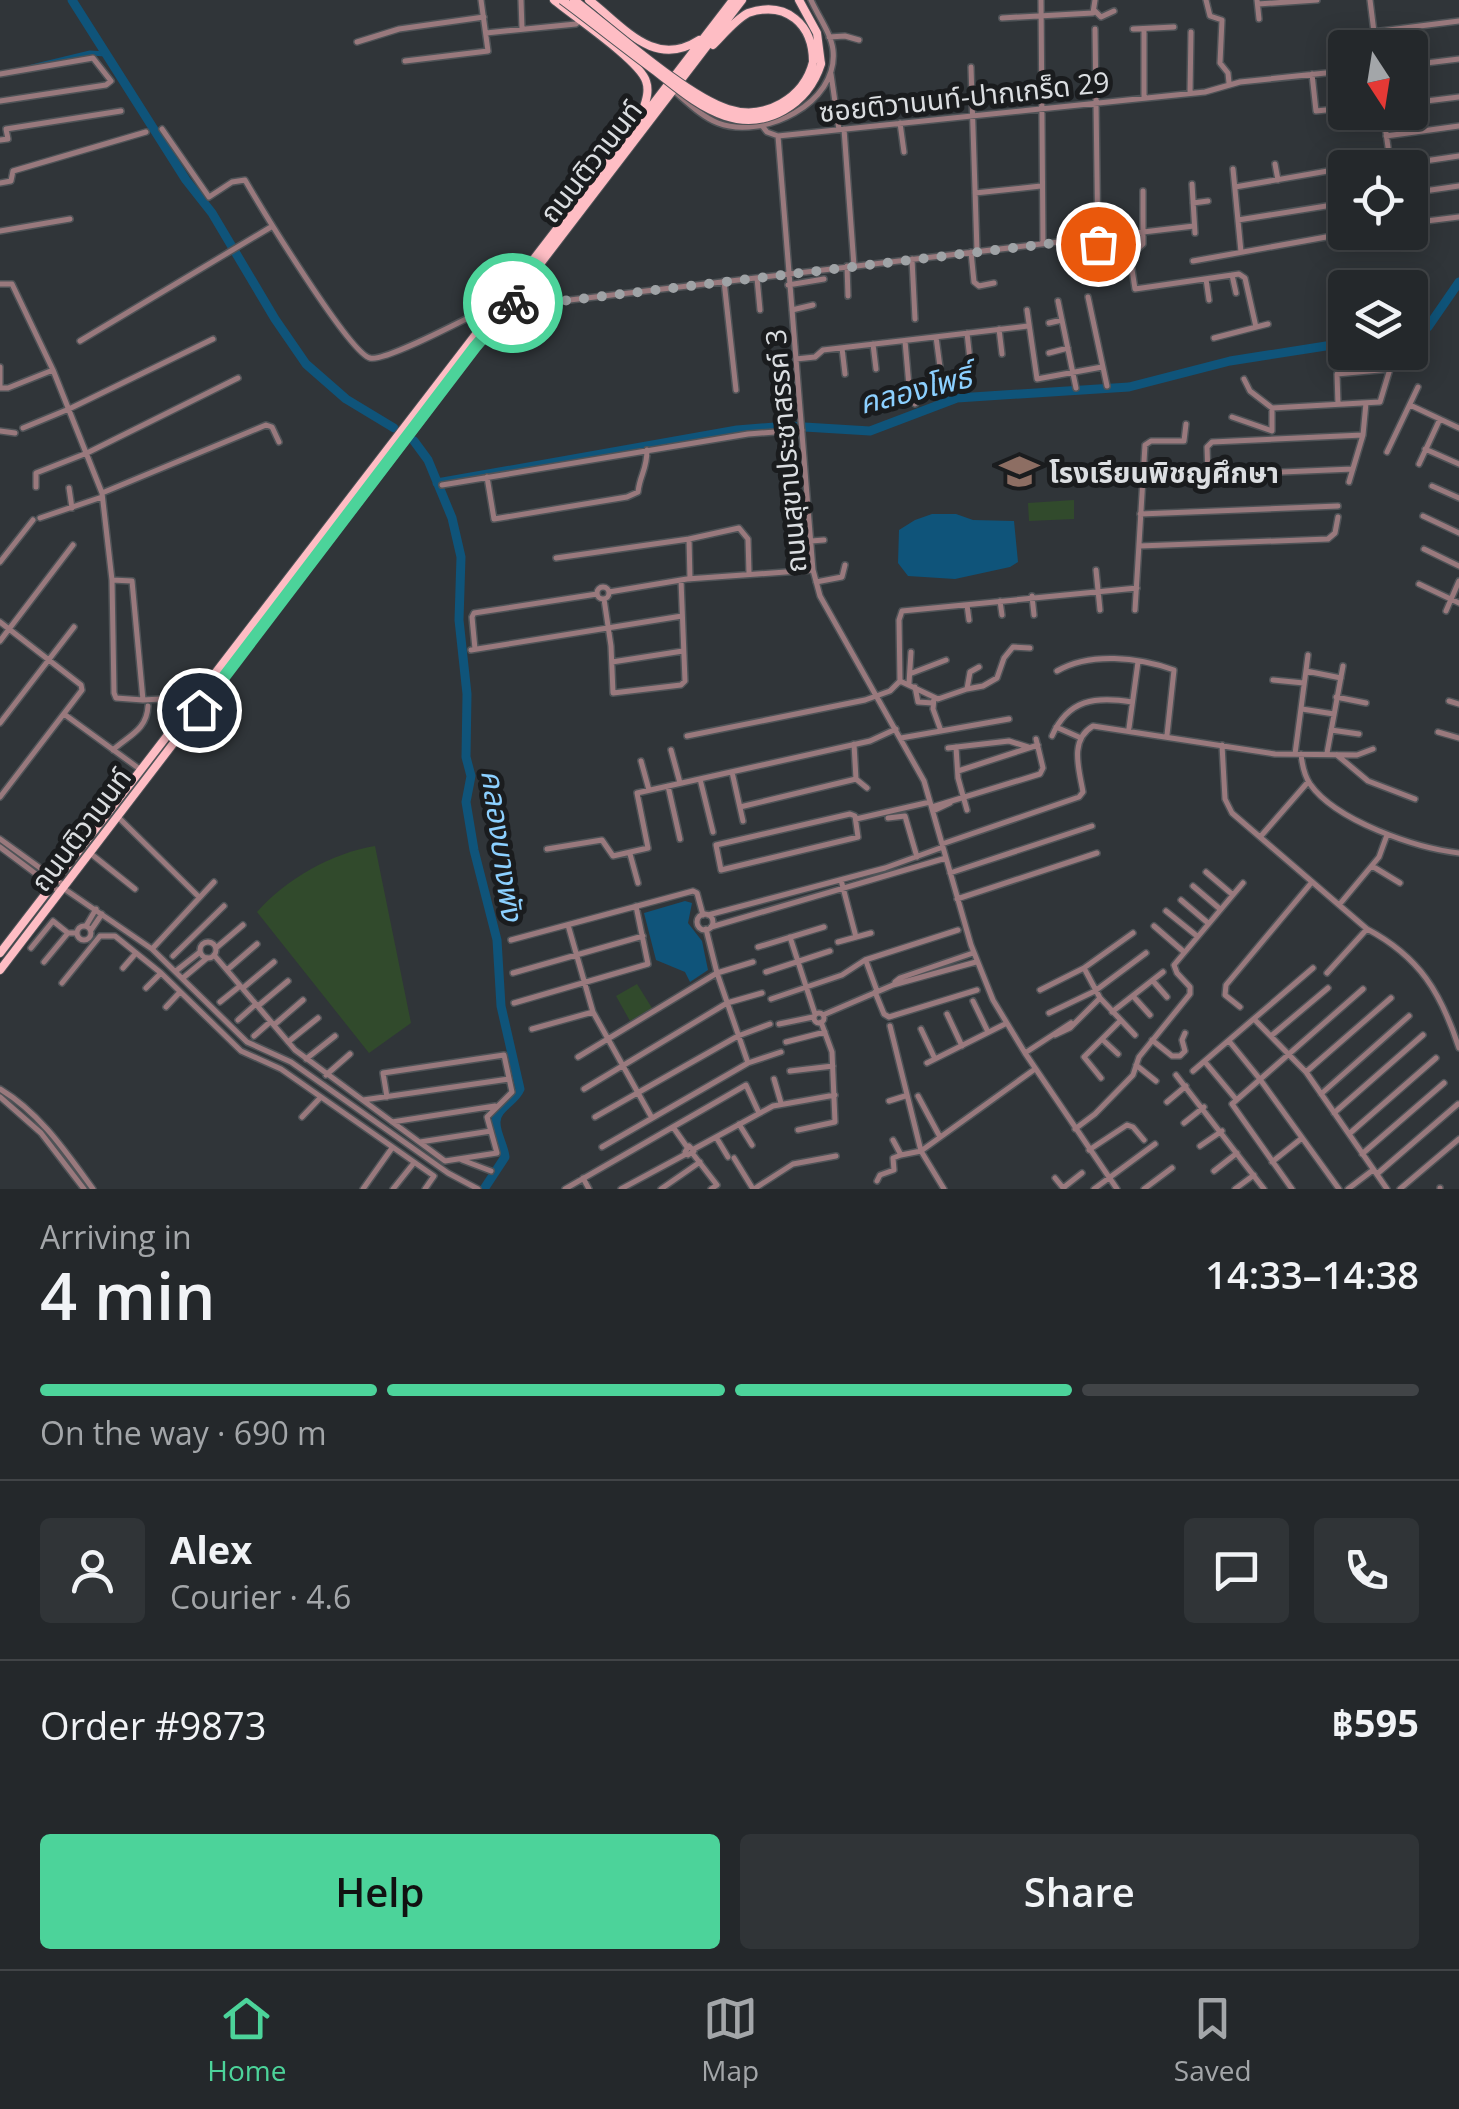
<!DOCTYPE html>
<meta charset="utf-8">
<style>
:root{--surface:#24282b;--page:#303437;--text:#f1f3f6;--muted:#a3a6a9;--line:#414447;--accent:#4cd39a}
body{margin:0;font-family:"Open Sans","Noto Sans Thai",sans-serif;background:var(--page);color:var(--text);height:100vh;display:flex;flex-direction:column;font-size:38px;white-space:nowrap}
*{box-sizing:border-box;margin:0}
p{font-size:32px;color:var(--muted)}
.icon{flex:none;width:55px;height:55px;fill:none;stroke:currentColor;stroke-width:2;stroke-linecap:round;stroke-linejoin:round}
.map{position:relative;height:1189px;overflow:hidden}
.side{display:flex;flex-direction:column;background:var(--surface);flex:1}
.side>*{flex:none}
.needle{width:65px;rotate:168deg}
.controls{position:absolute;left:1328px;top:30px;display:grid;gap:20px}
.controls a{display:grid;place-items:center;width:100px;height:100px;border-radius:10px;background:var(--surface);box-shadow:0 5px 25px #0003,0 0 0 2px var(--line);font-size:50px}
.pin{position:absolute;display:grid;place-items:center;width:85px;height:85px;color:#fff;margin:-42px;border:5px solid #fff;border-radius:50%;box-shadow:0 2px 10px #0007}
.courier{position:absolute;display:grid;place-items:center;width:100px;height:100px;margin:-50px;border:8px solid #4cd39a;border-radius:50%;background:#fff;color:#222;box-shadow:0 2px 12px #0007}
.summary em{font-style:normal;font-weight:600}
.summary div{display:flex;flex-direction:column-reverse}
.summary{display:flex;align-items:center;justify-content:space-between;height:170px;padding:0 40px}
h1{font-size:65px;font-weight:600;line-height:75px}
.bar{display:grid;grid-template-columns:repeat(4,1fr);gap:15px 10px;align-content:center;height:120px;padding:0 40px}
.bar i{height:12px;border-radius:8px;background:var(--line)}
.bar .on{background:var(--accent)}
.bar p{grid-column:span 4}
.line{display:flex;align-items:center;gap:25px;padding:0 40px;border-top:2px solid var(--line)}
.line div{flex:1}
.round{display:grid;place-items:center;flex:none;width:105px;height:105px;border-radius:10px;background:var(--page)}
.action{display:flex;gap:20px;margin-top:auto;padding:20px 40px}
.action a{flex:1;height:115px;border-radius:10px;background:var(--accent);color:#111;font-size:40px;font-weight:600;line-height:115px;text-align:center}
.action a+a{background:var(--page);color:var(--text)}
.menu{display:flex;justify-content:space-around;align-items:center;height:140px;border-top:2px solid var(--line);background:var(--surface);font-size:28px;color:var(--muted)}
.menu a{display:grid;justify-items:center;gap:5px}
.menu .on{color:var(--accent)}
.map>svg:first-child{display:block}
.green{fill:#314a2c}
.water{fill:#0f547a}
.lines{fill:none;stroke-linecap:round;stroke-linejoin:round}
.canal{stroke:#0f547a;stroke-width:5}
.river{stroke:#0f547a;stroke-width:9}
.minor-casing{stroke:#4f5357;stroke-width:8}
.major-casing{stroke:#4f5357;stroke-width:10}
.minor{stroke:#99797d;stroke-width:5}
.major{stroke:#febdc4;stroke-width:8}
.major-bridge-casing{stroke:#4f5357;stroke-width:10;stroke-linecap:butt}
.major-bridge{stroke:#febdc4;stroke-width:8}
.done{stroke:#9fa3a6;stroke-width:10;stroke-dasharray:0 18}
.route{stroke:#4cd39a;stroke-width:12}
.labels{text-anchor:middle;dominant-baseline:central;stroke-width:10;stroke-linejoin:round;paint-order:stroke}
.street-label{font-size:28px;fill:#dbdee1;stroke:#1a1c1e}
.poi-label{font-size:28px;font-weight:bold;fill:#dbdee1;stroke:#1a1c1e;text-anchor:start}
.water-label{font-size:30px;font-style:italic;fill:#8cd0ff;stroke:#1a1c1e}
</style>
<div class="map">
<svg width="1459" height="1189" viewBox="0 0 1459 1189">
<rect width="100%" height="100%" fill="#303539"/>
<path class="green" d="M1074,500V519L1029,521L1028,503Z
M375,846L411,1023L369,1053L257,912C286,879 332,853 375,846Z
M637,984L652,1008L630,1021L616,996Z"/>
<path class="water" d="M932,514H956L973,520L1014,521L1018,562L1010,567L955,579L908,576L898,563L899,530L915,520Z
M685,901L692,903L688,923L702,941L708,970L690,982L685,972L656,960L644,913Z"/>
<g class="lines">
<path class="canal" d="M32,67L90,53L106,54"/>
<path class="river" d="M72,0L186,180L212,213L275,319L306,364L346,399L394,428
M1410,336L1428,327L1459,282
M414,441L428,460L452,518L461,557L459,620L467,694L466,757L471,776L466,802L474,850L497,940L501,1006L520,1089C515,1102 495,1108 496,1123C496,1134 504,1146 505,1157L484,1189
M437,483L737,430L788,426L870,431L957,398L1129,387L1230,361L1345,343"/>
<defs>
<path id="minor" d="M521,0L522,29
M1041,0L1043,244
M1206,0L1210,16L1222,20L1220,63L1228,73L1229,83
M1257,0L1259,19
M1370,0L1376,48
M1258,4L1317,0
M1095,11L1101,17L1114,11
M1002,18L1093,13L1095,0
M1095,29L1098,248L1117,259
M1133,29L1174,27
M1373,32L1459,21
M486,33L576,24L579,21
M829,37L845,36L859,40
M357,42L399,29L484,17
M405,61L488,51L481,0
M1410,65L1459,59
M971,67L977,251
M0,74L93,58L111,81L106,85L0,101
M831,74L839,130
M1312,74L1316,111L1336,109
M674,91C687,102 702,117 718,123C762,140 839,104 833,50C831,33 818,16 811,0
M1190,93L1191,32
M1144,97V29
M1410,103L1459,97
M1383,112L1391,168
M760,123L767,132L778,136L1205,92L1240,82L1345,71
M900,123L904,152
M162,129L209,197L232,182L245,180C260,206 349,353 370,358C385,362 465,319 484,310L494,309
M844,129L854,266
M778,136L813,570L820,596L924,781L971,945L993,1000L1025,1053L1117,1189
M1386,136L1459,126
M0,140L8,139L6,129L121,111
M1275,164L1278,180
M1391,166L1459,156
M1349,168L1390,161
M1233,169L1241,252
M0,183L11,181L13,171L146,132
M1192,184L1195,233
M1235,187L1345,168
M1143,191V244L1130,256L1135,289L1239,274L1245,278L1256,327
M975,193L1041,186
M1410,193L1459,186
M1193,203L1208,201
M1238,220L1345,203
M1410,223L1459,217
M0,231L70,219
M971,252L974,282L979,286L994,283
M912,259L915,319
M1193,261L1354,232
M847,266L848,296
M1232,275L1236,293
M757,278L760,310
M1206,279L1209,300
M724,281L736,390
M0,284H12L53,370L102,493L112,580L114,693L116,698L143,700L197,697
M788,285L824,279
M1088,297L1107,386
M511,301L519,306L1194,226
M1058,301L1076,388
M484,310L494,289L507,294
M792,310L813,305
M1027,310L1037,379L1102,367
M1049,323L1062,320
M999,329L1002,354
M967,333L970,360
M936,337L940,367
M1214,338L1268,324
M80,341L271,227
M905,341L909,386L915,404
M873,344L876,369
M842,348L845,374
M1049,353L1068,348
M796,359L815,357L823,350L1028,326
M0,367V388
M1244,379L1250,391L1272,408L1380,402L1390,369L1399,352
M0,388H8L53,370
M1338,404L1337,374L1390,369
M1410,405L1459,428
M1232,417L1272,431
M23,428L69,409L213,339
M1272,430V408
M0,431L15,433
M1425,449L1459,464
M1387,452L1418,387
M1419,464L1440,419
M1208,475L1207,447L1212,442L1363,435
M487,477L494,519L627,497L638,492C640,474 647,470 647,450
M1143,478L1353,469
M1349,482L1363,435L1366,403
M442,485L748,434L802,430
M1432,486L1459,498
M36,487V473L87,453L238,378
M69,488L72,508
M102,493L266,425L272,427L279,442
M1140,514L1338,506
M1423,516L1459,533
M40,518L102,497
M811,541L824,540
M1139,546L1328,539L1335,533L1338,517
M1424,549L1459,566
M556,558L689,539
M0,562L33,520
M1096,570L1100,610
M690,579L689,539L739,528L748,539L749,573
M112,580L132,581L143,700
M816,582L842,577L845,565
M1419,584L1459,603
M597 593a6 6 0 1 1 12 0a6 6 0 1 1-12 0Z
M609,592L687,579L813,570
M1032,596L1034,615
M604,599L611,646L613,693L681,685L685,681L681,580
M1000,601L1002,615
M967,605L969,620
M1135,610L1145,445L1151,441H1184L1186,424
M1446,611L1459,581
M0,622L81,685L82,690L0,797
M0,641L73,545
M475,649L472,617L474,613L597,594
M471,650L682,616
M612,662L683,651
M1057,671C1090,652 1138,657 1174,670L1167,735
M1306,671L1341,678
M912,673L946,660
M1273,680L1304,683
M900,681L938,699L967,689L970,672L979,667
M909,683L911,652
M915,687L918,702L933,703
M967,689L983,686L997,678L1004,658L1013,647L1030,648
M1336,697L1366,703
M934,698L933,709L941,731
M1449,701L1459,704
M1302,709L1334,714
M64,714L141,770
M0,723L74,627
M1056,727L1081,738
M1129,728L1138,662
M1331,730L1359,734
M1438,732L1459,738
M687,736L865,700L890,691L900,681L899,620L902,611L1137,588
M1052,736C1068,699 1096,696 1132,702
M901,738L1009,719
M854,744L856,779L867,788
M1222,745L1225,799L1232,813L1367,929C1420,957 1441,993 1459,1048
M956,747L958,778L967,810
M948,748L1009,741L1028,747
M113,750C128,736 147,730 148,706
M671,750L680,783
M1327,753L1343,666
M1295,754L1308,655
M1301,754C1302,764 1304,775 1310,784C1336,821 1416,848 1459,853
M1337,755L1368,781L1415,799
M641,761L649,790
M958,771L1038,745
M732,772L743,821
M700,779L713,832
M668,786L680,839
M740,807L856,779
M932,807L1040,774L1043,768L1036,739
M933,811L950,803
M850,814L855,816L858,837L721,870L716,845Z
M118,817L199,897
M888,818L905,816L917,857
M856,819L930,802
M1261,836L1308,782
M0,839L65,886
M942,844L1079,797L1083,792C1079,769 1069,740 1093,726L1275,754L1357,755L1373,749
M0,847L60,892
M547,849L602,840L613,856L648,848L637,793L870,741L896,729
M90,853L135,889
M630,854L638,883
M1372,866L1400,883
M1206,872L1233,895
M950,873L1092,826
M841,880L856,937
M1193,886L1220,909
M63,888L152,949L247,1042L291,1062L448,1173L478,1189
M957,899L1097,853
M1181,900L1208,923
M1339,905L1379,857L1387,835
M1166,911L1197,936
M697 922a8 8 0 1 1 16 0a8 8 0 1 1-16 0Z
M708,915L885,868L943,847
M568,925L593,1012L652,1118
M86,926L96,909
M1154,926L1184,952
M77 933a7 7 0 1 1 14 0a7 7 0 1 1-14 0Z
M711,927L946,858
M706,929L717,973L748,1063
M91,930L102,914
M790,937L815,1014
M511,940L693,891L697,893L703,915
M200 950a8 8 0 1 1 16 0a8 8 0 1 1-16 0Z
M838,942L871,933
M758,947L824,927
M31,948L53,921L68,933H77
M216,948L243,925
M152,949L214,882
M214,955L295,1050L445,1161L497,1153L487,1117L512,1092L504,1055L383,1073L387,1097
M173,956L224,906
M866,961L877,991
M44,962L68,933
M123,968L136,953
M1084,968L1100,998L1135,1035
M227,970L257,944
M176,971L200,952
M766,972L830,951
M513,973L643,936
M1327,973L1367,929
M183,978L207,958
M1153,981L1167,997
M895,982L900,978L973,953
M62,983L100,936H115L161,973L241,1051L281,1069L434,1176L425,1189
M146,988L161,973
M243,988L274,962
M1040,990L1084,968L1133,933
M875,992L884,1014L889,1017L977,990
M1133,996L1150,1015
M771,999L842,975L865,960L958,930
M973,1001L988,1032
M220,1002L240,986
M514,1003L648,964L636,906
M258,1006L288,981
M166,1007L180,992
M1240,1007L1225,995L1226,985L1312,882
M1112,1012L1163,972
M814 1018a5 5 0 1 1 10 0a5 5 0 1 1-10 0Z
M1049,1013L1095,991L1146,953
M947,1014L962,1046
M823,1015L893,985L976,962
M1254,1019L1306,1072L1387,1189
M238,1020L256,1004
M779,1024L813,1017
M274,1025L303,1000
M890,1026L921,1151L944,1189
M532,1029L593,1012
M921,1029L935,1059
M1055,1035L1070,1028L1100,998
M254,1036L270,1022
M1271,1036L1328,988
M1103,1040L1118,1054
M1152,1040L1172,1056H1180L1185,1051L1182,1040L1185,1033
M1229,1041L1259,1078L1339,1189
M288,1042L318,1018
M786,1042L825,1032
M1025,1053L1071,1023
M578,1057L717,973L753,962
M306,1059L335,1036
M1205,1062L1235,1098
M927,1063L1007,1023
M1136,1065L1156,1081
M790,1071L833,1066
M1193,1071L1313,968
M1306,1072L1391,998
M326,1075L350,1054
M1176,1075L1264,1189
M1101,1078L1084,1057L1120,1021
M774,1079L781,1103
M0,1089C40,1113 66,1152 93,1189
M584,1089L727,1003L762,993
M1321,1094L1409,1016
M918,1096L940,1137
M0,1097L41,1133L84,1189
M363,1100L509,1079
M889,1101L905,1096
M1167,1102L1186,1086
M1334,1113L1423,1035
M302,1117L320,1098
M595,1117L738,1036L770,1024
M392,1122L495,1106
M1184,1123L1204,1107
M739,1124L752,1145
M673,1127L687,1147
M1075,1129L1095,1114L1133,1075L1139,1057L1190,994V987L1177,973L1174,965L1243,883
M798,1130L835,1122L832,1052L821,1022
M1349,1134L1436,1058
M716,1137L728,1157
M893,1140L901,1155L921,1151L1035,1069
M420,1142L491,1131
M689,1146L694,1151L688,1155L685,1152Z
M1200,1146L1222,1131
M602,1147L748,1063L781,1052
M694,1149L773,1106L835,1095
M1089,1150L1127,1125L1133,1127L1144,1140
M693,1154L717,1185L711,1189
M1362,1154L1444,1083
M734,1158L753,1189
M462,1160L491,1171
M1272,1162L1302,1138
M1214,1171L1237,1153
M1377,1174L1458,1104
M583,1178L589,1189
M1055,1178L1064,1189
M877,1181L880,1175L894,1170L893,1158L901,1155
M1063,1188L1082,1173
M1440,1188V1189
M363,1189L392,1148
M393,1189L413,1164
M565,1189L746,1085L759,1113
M621,1189L686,1154
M661,1189L700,1162
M754,1189L793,1164L836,1156
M1094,1189L1155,1144
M1144,1189L1172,1168
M1235,1189L1254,1175
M1292,1189L1232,1104L1363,989
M1348,1189L1373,1170
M1400,1189L1459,1139"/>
<path id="major" d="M554,0C573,16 639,60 646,81C650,92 645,103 642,113
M589,0C624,27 654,69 699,40
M799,0L817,33L821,64
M713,45C724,34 735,20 748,13C787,0 813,25 813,62
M0,953L733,0
M0,970L742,0"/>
</defs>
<use href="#minor" class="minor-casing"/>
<use href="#major" class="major-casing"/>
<use href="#minor" class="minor"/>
<use href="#major" class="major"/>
<defs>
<path id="major-bridge" d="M562,0C593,23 623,47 654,70C676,87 698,107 725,116C767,130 808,104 821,64
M574,0C612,29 686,96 728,109C765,121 804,98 813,62"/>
</defs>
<use href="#major-bridge" class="major-bridge-casing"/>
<use href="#major-bridge" class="major-bridge"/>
</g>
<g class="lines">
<path class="done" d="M513,303L520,306L1098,238V244"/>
<path class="route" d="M199,710L475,347L513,303"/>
</g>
<defs>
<symbol id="school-bare" viewBox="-9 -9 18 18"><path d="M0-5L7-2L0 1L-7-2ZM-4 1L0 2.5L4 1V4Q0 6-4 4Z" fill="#8d6e63" stroke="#1a1c1e" stroke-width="2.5" paint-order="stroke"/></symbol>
</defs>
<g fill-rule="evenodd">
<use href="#school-bare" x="992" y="444" width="55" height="55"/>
</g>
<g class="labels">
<g class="street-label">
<text transform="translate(964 96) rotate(-6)">ซอยติวานนท์-ปากเกร็ด 29</text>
<text transform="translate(590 161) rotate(-52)">ถนนติวานนท์</text>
<text transform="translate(785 451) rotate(-95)">ถนนสุขาประชาสรรค์ 3</text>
<text transform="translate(80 829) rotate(-53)">ถนนติวานนท์</text>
</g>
<g class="poi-label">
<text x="1049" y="472">โรงเรียนพิชญศึกษา</text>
</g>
<g class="water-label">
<text transform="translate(915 389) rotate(-14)">คลองโพธิ์</text>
<text transform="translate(503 845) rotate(82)">คลองบางพัง</text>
</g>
</g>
</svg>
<div class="controls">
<a><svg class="needle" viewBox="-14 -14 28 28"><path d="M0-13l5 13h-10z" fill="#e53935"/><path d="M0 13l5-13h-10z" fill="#a3a6a9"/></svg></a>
<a><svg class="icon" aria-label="locate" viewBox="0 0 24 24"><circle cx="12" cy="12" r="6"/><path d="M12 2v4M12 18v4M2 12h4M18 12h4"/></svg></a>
<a><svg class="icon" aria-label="layers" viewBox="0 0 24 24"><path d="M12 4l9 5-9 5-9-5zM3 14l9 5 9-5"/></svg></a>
</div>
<div class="pin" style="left:1098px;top:244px;background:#ea580c"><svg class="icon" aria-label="bag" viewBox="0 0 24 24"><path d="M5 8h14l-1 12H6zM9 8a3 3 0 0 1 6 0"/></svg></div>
<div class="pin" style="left:199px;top:710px;background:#1f2937"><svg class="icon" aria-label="home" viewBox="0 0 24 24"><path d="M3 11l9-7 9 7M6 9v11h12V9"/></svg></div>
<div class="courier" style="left:513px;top:303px"><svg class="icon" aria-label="bike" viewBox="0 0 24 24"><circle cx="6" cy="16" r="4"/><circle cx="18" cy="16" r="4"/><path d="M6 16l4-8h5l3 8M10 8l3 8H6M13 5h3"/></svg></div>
</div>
<section class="side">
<div class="summary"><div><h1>4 min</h1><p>Arriving in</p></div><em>14:33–14:38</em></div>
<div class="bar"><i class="on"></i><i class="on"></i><i class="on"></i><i></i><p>On the way · 690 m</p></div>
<div class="line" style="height:180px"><a class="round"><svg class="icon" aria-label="person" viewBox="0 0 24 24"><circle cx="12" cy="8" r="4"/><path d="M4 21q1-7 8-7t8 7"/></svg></a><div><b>Alex</b><p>Courier · 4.6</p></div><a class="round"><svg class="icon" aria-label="chat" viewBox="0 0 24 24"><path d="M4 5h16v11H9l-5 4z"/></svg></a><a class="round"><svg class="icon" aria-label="phone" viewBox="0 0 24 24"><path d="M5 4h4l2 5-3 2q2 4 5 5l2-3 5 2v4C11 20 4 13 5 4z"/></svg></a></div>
<div class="line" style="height:130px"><div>Order #9873</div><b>฿595</b></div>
<div class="action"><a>Help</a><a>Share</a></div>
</section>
<nav class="menu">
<a class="on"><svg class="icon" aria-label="home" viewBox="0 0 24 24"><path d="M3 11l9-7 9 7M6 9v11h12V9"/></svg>Home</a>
<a><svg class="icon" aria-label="map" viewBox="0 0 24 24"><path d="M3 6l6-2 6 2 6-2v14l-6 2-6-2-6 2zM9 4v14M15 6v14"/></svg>Map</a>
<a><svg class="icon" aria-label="saved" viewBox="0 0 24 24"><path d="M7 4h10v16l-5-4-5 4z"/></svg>Saved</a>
</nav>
